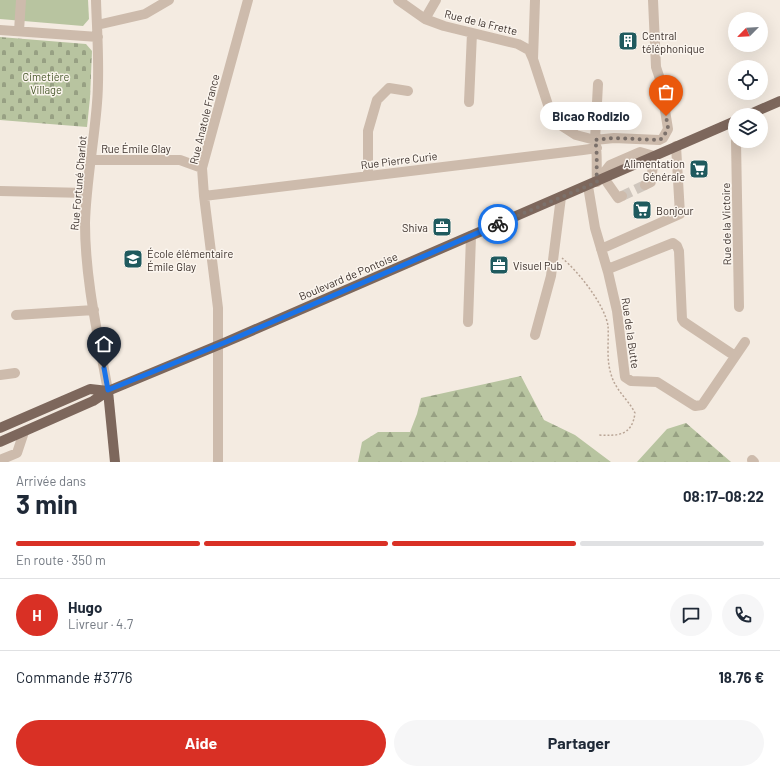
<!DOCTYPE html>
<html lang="fr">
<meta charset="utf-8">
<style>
:root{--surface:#fff;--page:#f6f6f7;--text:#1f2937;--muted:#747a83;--line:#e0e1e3;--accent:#d93025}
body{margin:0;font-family:Barlow,sans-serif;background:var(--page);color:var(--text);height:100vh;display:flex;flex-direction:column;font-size:15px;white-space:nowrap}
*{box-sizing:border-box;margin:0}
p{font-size:13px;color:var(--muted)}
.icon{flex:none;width:22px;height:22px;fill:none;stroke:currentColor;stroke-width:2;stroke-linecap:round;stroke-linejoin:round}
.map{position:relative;height:462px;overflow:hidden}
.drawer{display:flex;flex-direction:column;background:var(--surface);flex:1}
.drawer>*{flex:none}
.needle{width:26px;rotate:246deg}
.controls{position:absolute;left:728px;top:12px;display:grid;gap:8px}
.controls a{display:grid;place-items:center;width:40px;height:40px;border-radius:50%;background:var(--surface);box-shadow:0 4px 16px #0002;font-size:20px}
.pin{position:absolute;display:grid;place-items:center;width:34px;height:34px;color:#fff;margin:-41px -17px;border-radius:50% 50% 50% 0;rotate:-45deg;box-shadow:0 0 4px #0007}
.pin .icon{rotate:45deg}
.courier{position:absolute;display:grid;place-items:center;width:40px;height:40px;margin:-20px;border:3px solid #1a73e8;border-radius:50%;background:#fff;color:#222;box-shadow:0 1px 5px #0007}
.bubble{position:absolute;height:28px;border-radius:14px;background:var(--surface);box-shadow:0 4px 16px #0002;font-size:13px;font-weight:700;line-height:28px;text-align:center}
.overview em{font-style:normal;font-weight:700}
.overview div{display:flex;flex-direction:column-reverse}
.overview{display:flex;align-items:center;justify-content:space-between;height:68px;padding:0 16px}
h1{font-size:26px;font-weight:700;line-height:30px}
.bar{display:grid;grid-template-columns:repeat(4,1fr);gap:6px 4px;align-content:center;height:48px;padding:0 16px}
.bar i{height:5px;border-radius:3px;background:var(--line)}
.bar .active{background:var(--accent)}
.bar p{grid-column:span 4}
.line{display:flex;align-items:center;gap:10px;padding:0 16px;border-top:1px solid var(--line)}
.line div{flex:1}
.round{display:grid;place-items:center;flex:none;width:42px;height:42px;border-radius:21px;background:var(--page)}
.cta{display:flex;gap:8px;margin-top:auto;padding:8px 16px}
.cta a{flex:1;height:46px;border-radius:24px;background:var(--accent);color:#fff;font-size:16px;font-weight:700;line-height:46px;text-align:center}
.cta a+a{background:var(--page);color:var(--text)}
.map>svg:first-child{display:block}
.forest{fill:url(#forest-firs)}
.cemetery{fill:url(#cemetery-stones)}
.garden{fill:#b8c4a0}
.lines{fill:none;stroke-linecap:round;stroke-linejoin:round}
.minor-tunnel{stroke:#cfc6bd;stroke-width:10;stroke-dasharray:10 5;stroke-linecap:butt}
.path{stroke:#b9a596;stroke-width:1.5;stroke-dasharray:2 2;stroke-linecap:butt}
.minor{stroke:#cdbbac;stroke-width:10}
.major{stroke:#7d675c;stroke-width:10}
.done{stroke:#7c716b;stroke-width:4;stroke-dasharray:0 7.2}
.route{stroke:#1a73e8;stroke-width:5}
.labels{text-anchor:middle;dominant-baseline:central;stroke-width:3;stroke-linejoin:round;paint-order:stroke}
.street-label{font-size:11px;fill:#3b302b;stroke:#fbf5ee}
.poi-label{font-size:11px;fill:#3b302b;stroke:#fbf5ee;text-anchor:start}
.park-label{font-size:11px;fill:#4a5a2e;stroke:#fbf5ee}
</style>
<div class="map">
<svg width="780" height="462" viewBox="0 0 780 462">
<defs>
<pattern id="forest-firs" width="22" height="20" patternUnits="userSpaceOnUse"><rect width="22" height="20" fill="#b8c4a0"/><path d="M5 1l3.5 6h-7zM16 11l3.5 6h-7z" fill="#97a083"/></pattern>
<pattern id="cemetery-stones" width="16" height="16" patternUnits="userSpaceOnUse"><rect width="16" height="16" fill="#b8c4a0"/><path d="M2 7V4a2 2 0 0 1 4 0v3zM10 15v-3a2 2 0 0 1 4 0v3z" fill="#97a083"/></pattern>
</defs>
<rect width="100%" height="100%" fill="#f4ebe1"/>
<path class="forest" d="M521,376L544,420L575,435L611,462H358L362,442L378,432H410L417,414L421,398Z
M686,423L731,462H637L667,429Z"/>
<path class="cemetery" d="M0,37L86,44L92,51L90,98L87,127L0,120Z"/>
<path class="garden" d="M0,0H88L89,19L83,26L0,19Z"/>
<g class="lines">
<path class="minor-tunnel" d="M622,196L645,185"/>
<path class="path" d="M562,258C578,271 605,305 608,326C609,341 606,359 611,374C615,390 628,399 635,413C632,436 618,436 598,435"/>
<path class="minor" d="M96,0C97,34 100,69 97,103C94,143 86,183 85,223C85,279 98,335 108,391
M398,0L425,19L444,26L518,44L529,50L533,59L550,111L562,126L576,135L595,140L614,138L659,140L663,138L668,129L660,79L656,67L653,0
M425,19L436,0
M97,25L145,14L169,0
M0,30L98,37
M19,31L21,0
M533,59L535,0
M469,102L472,33
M736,141L739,307
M92,160H180L202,168
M368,176V131L377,100L389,88L408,91
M604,178L618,198L622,196
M597,182L610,165L640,152L654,156L651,182L645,185
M597,182C596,168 598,153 595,140L598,84
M588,186L595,228L608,272L617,311L625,377L631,381L657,382L695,406L702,405L745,342
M0,191L87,193
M204,196L583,150L597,148
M601,249L680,214L676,146
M608,269L673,243L677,246L679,251L682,319L684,322L735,356
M16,315L94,310
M468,322L471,236
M535,335L551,276L561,197
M0,375L15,373
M0,460L17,453L24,432
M752,460L754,462
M218,462V308L204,196L202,168L248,0"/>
<path class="major" d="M748,115L780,101
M108,391L115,462
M0,428L90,389L108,391
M0,442L93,401L108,391L226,342L735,121"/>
</g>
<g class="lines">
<path class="done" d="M498,224L597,182C596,168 598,153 595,140L614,138L659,140L663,138L668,128L666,116"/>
<path class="route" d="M104,368L108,390L226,342L498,224"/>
</g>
<defs>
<symbol id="building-square" viewBox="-11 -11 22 22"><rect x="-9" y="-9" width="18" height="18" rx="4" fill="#1f5a5e" stroke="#fbf5ee"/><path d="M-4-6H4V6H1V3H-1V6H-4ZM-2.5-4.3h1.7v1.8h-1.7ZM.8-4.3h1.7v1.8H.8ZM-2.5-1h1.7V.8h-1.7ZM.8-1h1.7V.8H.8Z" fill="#fff"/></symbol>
<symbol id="supermarket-square" viewBox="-11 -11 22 22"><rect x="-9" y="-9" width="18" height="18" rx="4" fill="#1f5a5e" stroke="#fbf5ee"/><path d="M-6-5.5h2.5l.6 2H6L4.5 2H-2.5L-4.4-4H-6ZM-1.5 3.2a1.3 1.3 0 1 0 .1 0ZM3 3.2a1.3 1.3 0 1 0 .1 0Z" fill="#fff"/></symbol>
<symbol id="office-square" viewBox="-11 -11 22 22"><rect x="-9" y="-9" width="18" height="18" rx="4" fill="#1f5a5e" stroke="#fbf5ee"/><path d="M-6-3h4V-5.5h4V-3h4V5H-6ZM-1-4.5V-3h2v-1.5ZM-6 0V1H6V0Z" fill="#fff"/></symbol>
<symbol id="school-square" viewBox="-11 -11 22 22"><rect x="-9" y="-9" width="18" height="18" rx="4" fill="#1f5a5e" stroke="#fbf5ee"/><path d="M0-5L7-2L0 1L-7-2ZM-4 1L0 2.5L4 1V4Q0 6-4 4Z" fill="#fff"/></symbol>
</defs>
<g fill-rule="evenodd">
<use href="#building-square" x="617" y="30" width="22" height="22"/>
<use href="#supermarket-square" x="688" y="158" width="22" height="22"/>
<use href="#supermarket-square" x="631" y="199" width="22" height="22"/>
<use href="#office-square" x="431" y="216" width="22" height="22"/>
<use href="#school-square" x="122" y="248" width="22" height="22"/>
<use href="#office-square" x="488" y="254" width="22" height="22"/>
</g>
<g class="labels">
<g class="street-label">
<text transform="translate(481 22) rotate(14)">Rue de la Frette</text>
<text transform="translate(204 119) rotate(-76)">Rue Anatole France</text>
<text x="136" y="148">Rue Émile Glay</text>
<text transform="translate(399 160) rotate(-7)">Rue Pierre Curie</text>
<text transform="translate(78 183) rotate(-85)">Rue Fortuné Charlot</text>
<text transform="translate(726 224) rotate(-91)">Rue de la Victoire</text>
<text transform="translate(348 276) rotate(-23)">Boulevard de Pontoise</text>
<text transform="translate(631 333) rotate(82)">Rue de la Butte</text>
</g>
<g class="poi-label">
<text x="642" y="35">Central<tspan x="642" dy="13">téléphonique</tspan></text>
<text x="685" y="163" text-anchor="end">Alimentation<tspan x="685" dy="13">Générale</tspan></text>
<text x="656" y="210">Bonjour</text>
<text x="428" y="227" text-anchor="end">Shiva</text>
<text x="147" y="253">École élémentaire<tspan x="147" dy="13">Émile Glay</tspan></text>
<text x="513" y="265">Visuel Pub</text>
</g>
<g class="park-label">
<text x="46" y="76">Cimetière<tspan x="46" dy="13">Village</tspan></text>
</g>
</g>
</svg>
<div class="controls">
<a><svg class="needle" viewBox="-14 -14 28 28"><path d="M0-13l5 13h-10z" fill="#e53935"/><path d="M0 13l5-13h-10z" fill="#747a83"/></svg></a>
<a><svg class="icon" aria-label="locate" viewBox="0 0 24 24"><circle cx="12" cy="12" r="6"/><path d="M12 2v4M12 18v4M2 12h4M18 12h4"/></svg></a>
<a><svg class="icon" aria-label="layers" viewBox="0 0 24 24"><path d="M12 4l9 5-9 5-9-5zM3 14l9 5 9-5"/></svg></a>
</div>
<div class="pin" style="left:666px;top:116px;background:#ea580c"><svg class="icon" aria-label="bag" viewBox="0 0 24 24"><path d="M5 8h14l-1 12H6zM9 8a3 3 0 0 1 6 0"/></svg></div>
<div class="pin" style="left:104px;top:368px;background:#1f2937"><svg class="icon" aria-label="home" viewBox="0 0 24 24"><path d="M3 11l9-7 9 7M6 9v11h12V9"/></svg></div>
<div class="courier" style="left:498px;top:224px"><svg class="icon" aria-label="bike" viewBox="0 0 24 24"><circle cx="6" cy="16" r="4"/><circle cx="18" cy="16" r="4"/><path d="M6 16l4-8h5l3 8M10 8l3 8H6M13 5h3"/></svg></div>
<div class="bubble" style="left:540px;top:102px;width:102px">Bicao Rodizio</div>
</div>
<section class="drawer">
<div class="overview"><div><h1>3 min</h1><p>Arrivée dans</p></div><em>08:17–08:22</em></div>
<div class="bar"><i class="active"></i><i class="active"></i><i class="active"></i><i></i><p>En route · 350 m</p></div>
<div class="line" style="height:72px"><b class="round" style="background:var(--accent);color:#fff">H</b><div><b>Hugo</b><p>Livreur · 4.7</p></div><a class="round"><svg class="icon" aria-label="chat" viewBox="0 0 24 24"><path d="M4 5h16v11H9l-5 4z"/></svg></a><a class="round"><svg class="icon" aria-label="phone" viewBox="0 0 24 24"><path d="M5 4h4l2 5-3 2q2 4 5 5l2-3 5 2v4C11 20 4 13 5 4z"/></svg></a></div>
<div class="line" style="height:52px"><div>Commande #3776</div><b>18.76 €</b></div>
<div class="cta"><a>Aide</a><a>Partager</a></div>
</section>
